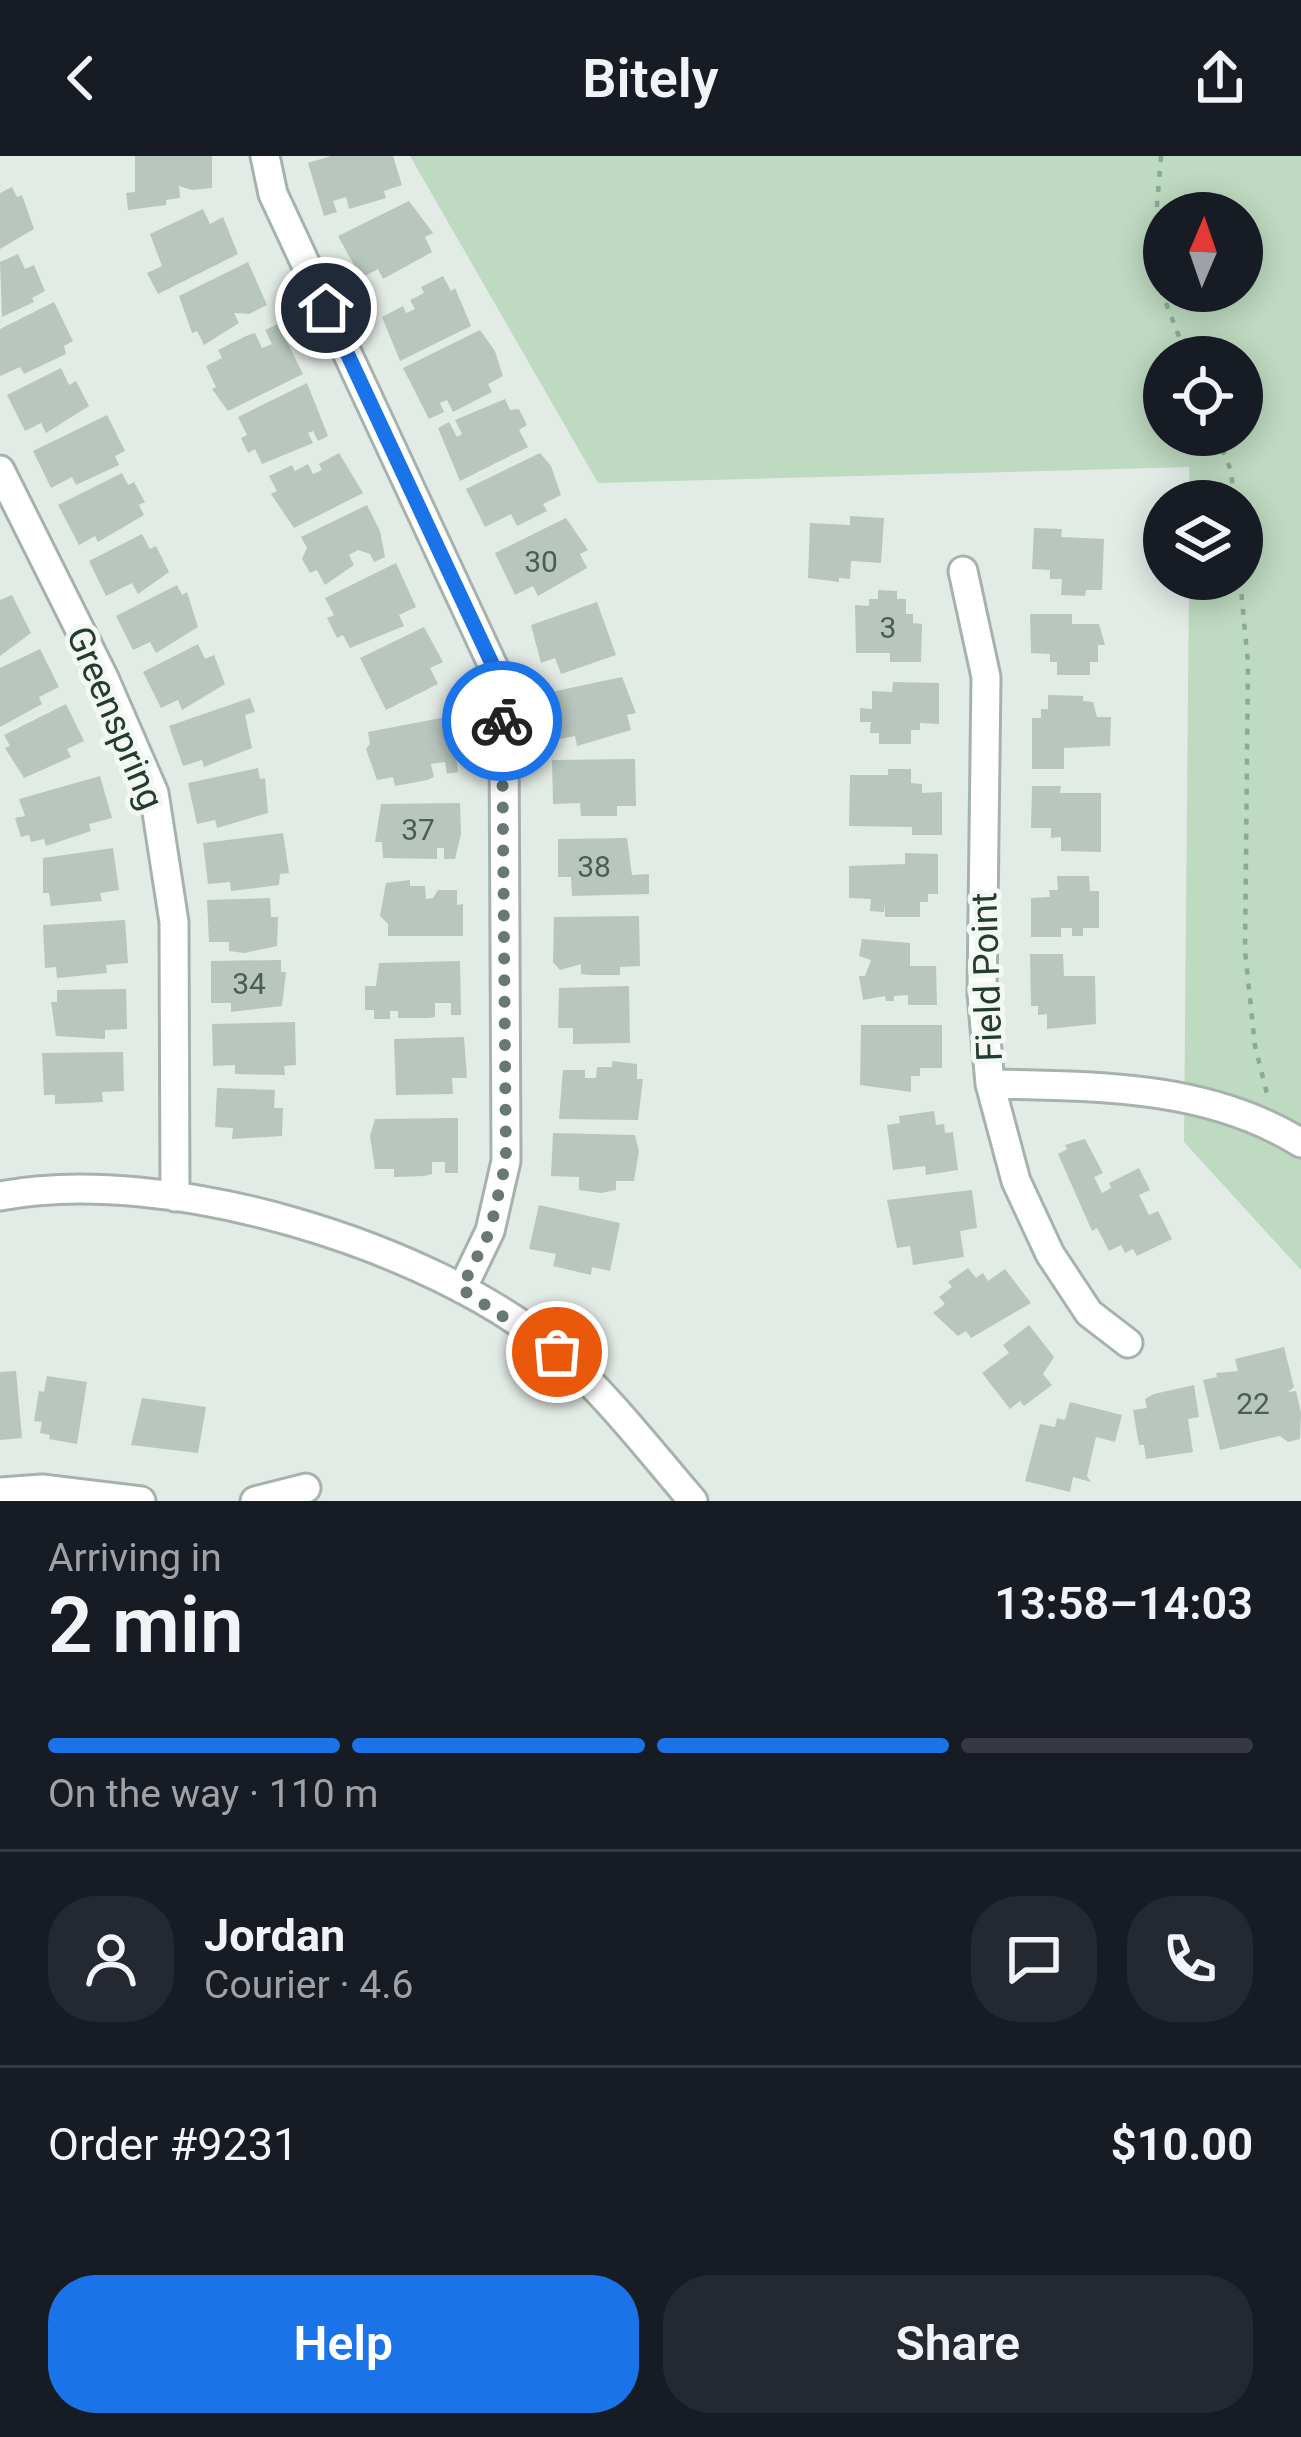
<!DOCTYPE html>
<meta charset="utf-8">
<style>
:root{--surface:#171b24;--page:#242831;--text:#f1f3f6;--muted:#9ea1a6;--line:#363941;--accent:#1a73e8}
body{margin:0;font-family:Roboto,sans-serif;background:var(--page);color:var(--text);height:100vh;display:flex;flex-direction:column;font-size:45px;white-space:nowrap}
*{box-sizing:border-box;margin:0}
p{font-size:39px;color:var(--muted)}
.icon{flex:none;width:66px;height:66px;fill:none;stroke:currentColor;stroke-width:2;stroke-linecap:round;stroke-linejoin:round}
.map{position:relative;height:1345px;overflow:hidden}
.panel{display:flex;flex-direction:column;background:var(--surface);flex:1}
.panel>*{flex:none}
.needle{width:78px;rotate:2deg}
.buttons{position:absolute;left:1143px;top:36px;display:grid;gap:24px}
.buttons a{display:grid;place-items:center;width:120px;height:120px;border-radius:50%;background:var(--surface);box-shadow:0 6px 30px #0003;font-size:60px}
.pin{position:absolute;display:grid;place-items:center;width:102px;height:102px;color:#fff;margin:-51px;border:6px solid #fff;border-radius:50%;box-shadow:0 3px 12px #0007}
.courier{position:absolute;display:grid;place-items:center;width:120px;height:120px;margin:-60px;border:9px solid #1a73e8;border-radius:50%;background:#fff;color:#222;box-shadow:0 3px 15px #0007}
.headline em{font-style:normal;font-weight:600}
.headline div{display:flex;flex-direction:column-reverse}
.headline{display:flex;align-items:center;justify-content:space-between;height:204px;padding:0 48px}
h1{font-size:78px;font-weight:600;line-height:90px}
.bar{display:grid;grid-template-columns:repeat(4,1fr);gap:18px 12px;align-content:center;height:144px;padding:0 48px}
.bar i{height:15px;border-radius:9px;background:var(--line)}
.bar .selected{background:var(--accent)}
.bar p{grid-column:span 4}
.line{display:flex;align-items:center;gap:30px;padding:0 48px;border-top:3px solid var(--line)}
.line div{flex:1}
.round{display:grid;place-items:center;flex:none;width:126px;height:126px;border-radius:48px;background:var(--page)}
.cta{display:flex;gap:24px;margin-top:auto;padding:24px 48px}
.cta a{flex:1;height:138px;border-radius:48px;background:var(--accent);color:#fff;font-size:48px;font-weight:600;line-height:138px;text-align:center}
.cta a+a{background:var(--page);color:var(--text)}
header{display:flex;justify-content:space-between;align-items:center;height:156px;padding:0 48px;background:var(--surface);font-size:54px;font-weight:600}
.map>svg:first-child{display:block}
.green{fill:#bedac0;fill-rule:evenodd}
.building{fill:#b8c6be}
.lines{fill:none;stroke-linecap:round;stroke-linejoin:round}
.street-casing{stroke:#a6b3ac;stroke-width:33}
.path{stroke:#86ac99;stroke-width:4.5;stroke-dasharray:6 9;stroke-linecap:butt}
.street{stroke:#fff;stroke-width:27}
.done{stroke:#677970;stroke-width:12;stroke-dasharray:0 21.6}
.route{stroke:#1a73e8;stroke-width:15}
.labels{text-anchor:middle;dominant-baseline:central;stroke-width:10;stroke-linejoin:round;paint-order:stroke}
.number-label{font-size:30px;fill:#495e54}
.street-label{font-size:36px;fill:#243b30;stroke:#f3f8f4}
</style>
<header><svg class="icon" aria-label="back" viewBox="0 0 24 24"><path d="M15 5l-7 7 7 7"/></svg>Bitely<svg class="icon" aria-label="share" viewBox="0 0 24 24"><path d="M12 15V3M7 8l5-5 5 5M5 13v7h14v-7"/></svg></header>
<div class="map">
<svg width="1301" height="1345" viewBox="0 0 1301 1345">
<rect width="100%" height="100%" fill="#e3ebe6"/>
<path class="green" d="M410,0H1301V1114L1184,986L1189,423H1242V345H1190L1189,311L598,327ZM1164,57H1242V135H1164ZM1164,201H1242V279H1164Z"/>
<path class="building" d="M135,0H212V32L192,34L179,30L180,42L166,44V49L128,54L126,37L135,36Z
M331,0H393L402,29L384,35L386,42L349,53L346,41L333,45L337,56L324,60L308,7Z
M12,31L17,41L22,39L34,73L0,93V37Z
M409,45L433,77L425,81L432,96L383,123L378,113L361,122L338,80Z
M203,53L210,68L223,61L238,98L158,138L147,117L162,110L150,78Z
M18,98L25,113L34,109L45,135L32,142L34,146L2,161L0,106Z
M248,106L267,149L249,158L234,157L239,167L204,189L197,175L192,177L179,140Z
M443,120L451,135L455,132L471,170L400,205L382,161L403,150L406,157L415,153L410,144L424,137L421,131Z
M54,146L73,185L64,190L66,198L24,218L20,211L0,220V173Z
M278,168L303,218L228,255L212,233L216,231L206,210L222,202L218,194L246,180L255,177L262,192L272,188L265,174Z
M480,174L495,195L503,220L488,228L492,236L453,256L447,244L440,247L444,256L429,263L403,212Z
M61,212L69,229L76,225L89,250L46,277L41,267L25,275L7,239Z
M307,227L328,280L318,285L313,275L308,277L313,287L262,308L255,293L248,297L241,282L247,279L238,261Z
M505,243L510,254L519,253L527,269L519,274L528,291L460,325L438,272L449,266L457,281L462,278L455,264Z
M107,259L125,295L115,300L119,309L76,329L72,321L51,332L33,295Z
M339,297L363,337L294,372L271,338L277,335L269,320L292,309L295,315L308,308L313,318L322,314L319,308Z
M540,297L551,310L561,339L543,348L547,355L517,370L511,358L485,371L466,333Z
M122,317L128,329L134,326L145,346L139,349L144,359L98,386L95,380L79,389L58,349Z
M367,349L380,375L385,401L374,406L370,398L358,394L349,399L354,409L325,429L317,414L310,417L302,403L307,392L301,381Z
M850,360L884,362L881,407L851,405L850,423L839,422V426L808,422L810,367L850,369Z
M566,362L588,394L580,398L587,412L538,440L533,430L515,439L495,397Z
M1034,372L1062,373L1061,381L1104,383L1102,434H1086L1085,440L1061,439L1062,423H1050V414L1032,413Z
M142,378L150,393L156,390L169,416L138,438L132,427L106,440L89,405Z
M396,407L416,451L399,459L404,470L350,492L343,479L337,482L327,462L334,459L325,442Z
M177,429L182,439L187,436L198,471L156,497L150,486L133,494L116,460Z
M878,434L897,435V443H906V458H913V467L922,468L921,506H890V497H856L855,449L869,450V443H878Z
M12,439L31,477L0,500V444Z
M597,446L616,499L561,518L555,502L541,507L531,469Z
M1030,458H1072V468H1099L1105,489H1098V506H1090V519H1057V506H1050V498L1031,497Z
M424,471L443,506L430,512L438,528L386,554L360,502Z
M198,488L205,503L214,499L225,528L182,554L178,544L161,552L143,516Z
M40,493L59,531L39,541L42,548L0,571V512Z
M622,521L636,557L627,559L631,574L577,590L575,580L554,584L542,538Z
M893,526L939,527V568L920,567V574H911V588H879V577H870L871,566H860V552L872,553V535L892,536Z
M1048,539L1083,540V545L1093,546L1097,561H1111L1110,590L1064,592V613H1032V562H1041V553H1048Z
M250,542L255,556L245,559L252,592L204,611L202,604L183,610L169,570Z
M66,548L84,585L67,593L71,601L24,622L5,592L10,590L4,579Z
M451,560L458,616L447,618L445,606L431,608L434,621L427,624L395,630L393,621L377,624L366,593L370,588L368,576Z
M635,603L636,650H617V660H581L580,647L553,648L552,604Z
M258,612L260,623L265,622L268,657L217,672L215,664L197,668L188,627Z
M888,613H911V627L922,628V637L942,636V679H912V671L849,670L850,619H888Z
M100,620L112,662L89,668L91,675L46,690L44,683L31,686L29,679L21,681L15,662L25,660L19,643Z
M1032,630H1061L1060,637H1101V696L1061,695V681L1051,682V672H1031Z
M460,647L461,678L455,703H444V692H437V703L383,702L382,686H375L381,648Z
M283,677L289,717L280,718L279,729L231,735L230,726L208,728L203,687Z
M627,682L632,719L649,718V738L572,740L571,721H558V683Z
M113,692L119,734L100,737L102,745L51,750L49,737H43V702Z
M905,697L938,698V738H928V746H920V761H885V748L884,756L870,755L871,743L849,742V710L905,708Z
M1057,720H1089L1090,735H1099V772H1083V780H1072V772H1061V781H1031V742L1050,741L1049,734H1058Z
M410,724V730H425L426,743L433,742L438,734H457V749L463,748V780H388V768L380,760L386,727Z
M270,742L271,761H278L277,790L244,797L229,795V786H209L207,744Z
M639,760L640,810L620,811V819H590L581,818V808L560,814L553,806L554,761Z
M125,764L128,807L106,809L107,817L57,822L56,811L45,812L43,769Z
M862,783L910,787V810H936L937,849H908V839L894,840V845H886L885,840L863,844L859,820H865L871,804L859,800Z
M1030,798H1063L1064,820H1095L1096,868L1047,873V858L1038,859V850H1031Z
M281,804V816H286L282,850L231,856V847H211V805Z
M460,805L461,859H451V847H435V861L428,862H398V855H390V863H374V854H365V830H376L379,807Z
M629,830L630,887L573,888V872H558L559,832Z
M126,833L127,873L105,874V883L56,880L51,846H57V834Z
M295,866L296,909L284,910L285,919L235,918V909L213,910L212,868Z
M861,869H942V912H920V920H911V936L860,929Z
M464,881L467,922H452L453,938L396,939L394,883Z
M123,896L124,935L102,936L103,946L84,947L55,948V939H44L42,897Z
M612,905L637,908V923H643L638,964L559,963L563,914H585V922H596L597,911H612Z
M217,932L275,934L274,952H283L282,980L232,983L233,972L215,971Z
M934,955L936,969L944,968L945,977L953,976L958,1014L926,1019L925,1010L893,1014L887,969L900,967L899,960Z
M458,962V1017H445V1006H432V1018L424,1020L394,1021V1013H375L370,980L375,963Z
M553,977L635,979L639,995L634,1025H616V1034L601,1037L579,1034V1021L551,1020Z
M1085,983L1103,1017L1094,1021L1102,1037L1111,1032L1109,1027L1139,1012L1150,1034L1139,1039L1149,1059L1158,1055L1172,1083L1137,1100L1133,1093L1125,1097L1121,1089L1109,1095L1097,1072L1092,1075L1058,998L1067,993L1065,989Z
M972,1034L977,1072L960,1075L964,1101L913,1109L910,1090L897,1092L887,1044Z
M539,1049L620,1067L610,1115L592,1111L591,1119L553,1110L556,1098L529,1093Z
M968,1112L976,1122L983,1117L988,1125L1005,1113L1031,1147L971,1182L966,1175L958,1180L933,1157L945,1148L939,1141L952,1131L948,1126Z
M1029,1169L1054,1201L1043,1218L1052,1229L1024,1250L1020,1245L1010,1253L982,1217L1009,1197L1003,1189Z
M1284,1191L1294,1231L1288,1236L1296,1235L1301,1257L1300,1283L1288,1286L1280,1280L1220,1294L1203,1224L1217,1221L1216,1217L1238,1215L1235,1203Z
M16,1215L22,1282L0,1284V1216Z
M47,1220L87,1226L77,1288L49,1283L50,1279L40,1277L42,1266L34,1265L39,1235L44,1236Z
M1194,1229L1199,1261L1188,1263L1193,1296L1146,1303L1144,1289H1139L1133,1254L1147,1252L1145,1243L1154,1238Z
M142,1242L206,1251L198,1297L131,1289Z
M1070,1246L1122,1259L1115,1286L1096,1281L1087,1320L1091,1326L1073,1321L1070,1336L1025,1325L1040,1268L1055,1271L1057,1262L1065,1264Z"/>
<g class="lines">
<defs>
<path id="street" d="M265,0L273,38L494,512L504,576L506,1005L490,1075L462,1133
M0,314L104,522L154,637L174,766L175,1041
M963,415L986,521L982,838L990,928L1016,1025L1050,1098L1089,1157L1128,1187
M990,928C1096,930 1208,929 1301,987
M0,1040C164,1008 432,1089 558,1196C608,1240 650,1295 693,1345
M0,1336L42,1333L141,1345
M255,1345L306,1332"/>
</defs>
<use href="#street" class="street-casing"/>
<path class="path" d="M1161,0L1152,111L1187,201
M1217,279L1231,315L1234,345
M1240,423L1248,507L1245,795L1255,890L1268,942"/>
<use href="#street" class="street"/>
</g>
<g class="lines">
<path class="done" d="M502,565L506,1005L490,1075L461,1133L557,1196"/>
<path class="route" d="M326,152L494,512L502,565"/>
</g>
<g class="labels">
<g class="number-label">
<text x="541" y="405">30</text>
<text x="888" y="471">3</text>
<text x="418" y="673">37</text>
<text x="594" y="710">38</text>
<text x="249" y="827">34</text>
<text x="1253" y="1247">22</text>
</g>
<g class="street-label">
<text transform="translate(115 562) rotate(67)">Greenspring</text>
<text transform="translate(987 821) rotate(-92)">Field Point</text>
</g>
</g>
</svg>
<div class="buttons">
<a><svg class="needle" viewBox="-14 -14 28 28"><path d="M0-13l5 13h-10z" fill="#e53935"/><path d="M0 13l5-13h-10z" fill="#9ea1a6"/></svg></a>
<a><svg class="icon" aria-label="locate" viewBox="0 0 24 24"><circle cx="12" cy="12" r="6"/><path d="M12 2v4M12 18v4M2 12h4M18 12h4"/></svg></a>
<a><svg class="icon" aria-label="layers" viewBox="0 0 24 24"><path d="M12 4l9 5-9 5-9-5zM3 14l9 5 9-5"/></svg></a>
</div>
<div class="pin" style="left:557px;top:1196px;background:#ea580c"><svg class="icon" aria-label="bag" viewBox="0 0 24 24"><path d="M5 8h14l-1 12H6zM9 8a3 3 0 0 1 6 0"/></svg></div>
<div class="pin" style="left:326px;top:152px;background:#1f2937"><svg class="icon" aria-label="home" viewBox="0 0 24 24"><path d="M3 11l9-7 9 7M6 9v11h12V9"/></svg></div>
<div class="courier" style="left:502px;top:565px"><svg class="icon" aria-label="bike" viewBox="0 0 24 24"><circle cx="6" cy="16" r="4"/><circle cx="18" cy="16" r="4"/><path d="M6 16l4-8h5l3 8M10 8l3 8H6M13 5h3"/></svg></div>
</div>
<section class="panel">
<div class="headline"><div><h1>2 min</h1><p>Arriving in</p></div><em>13:58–14:03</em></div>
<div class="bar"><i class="selected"></i><i class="selected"></i><i class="selected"></i><i></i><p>On the way · 110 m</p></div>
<div class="line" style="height:216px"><a class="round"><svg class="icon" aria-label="person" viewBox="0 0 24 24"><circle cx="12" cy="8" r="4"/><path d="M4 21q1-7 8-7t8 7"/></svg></a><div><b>Jordan</b><p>Courier · 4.6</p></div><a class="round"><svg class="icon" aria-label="chat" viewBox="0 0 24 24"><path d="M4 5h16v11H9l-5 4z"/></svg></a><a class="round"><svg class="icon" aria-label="phone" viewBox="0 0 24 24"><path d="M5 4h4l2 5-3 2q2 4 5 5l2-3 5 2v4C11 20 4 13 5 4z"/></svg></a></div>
<div class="line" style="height:156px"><div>Order #9231</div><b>$10.00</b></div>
<div class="cta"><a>Help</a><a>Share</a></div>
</section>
